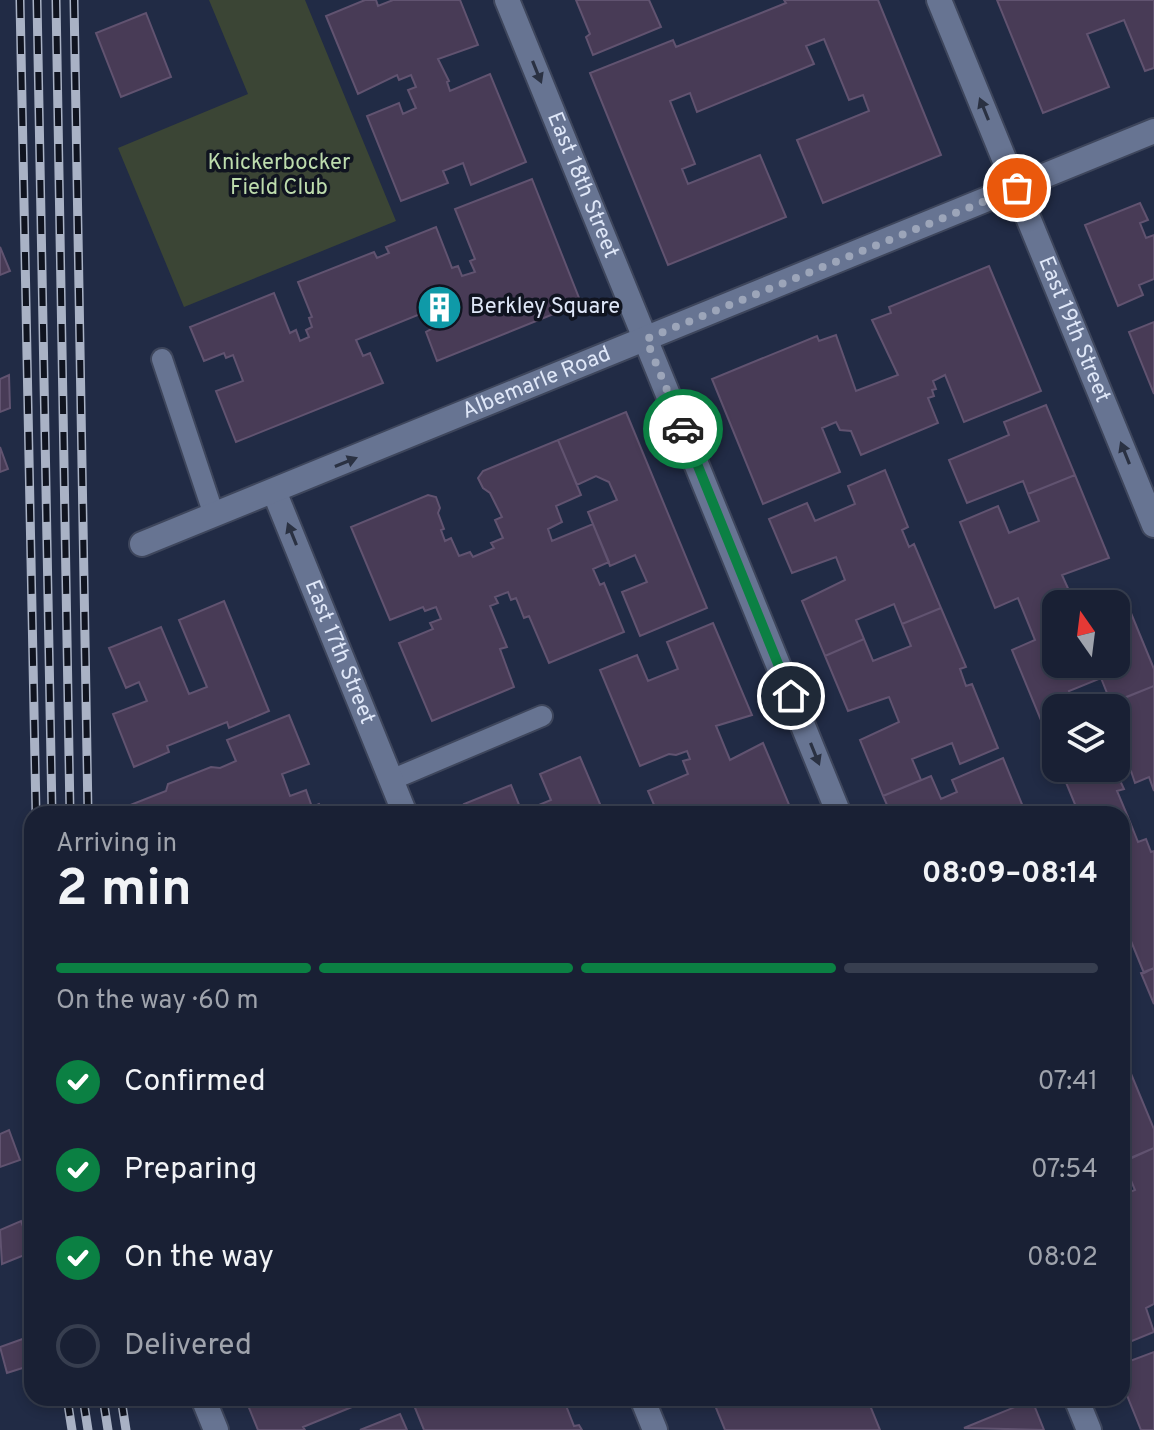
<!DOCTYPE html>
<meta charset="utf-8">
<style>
:root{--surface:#192034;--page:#262d40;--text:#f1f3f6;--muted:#9fa3ac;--line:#373e4f;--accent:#0b8043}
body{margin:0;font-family:Overpass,sans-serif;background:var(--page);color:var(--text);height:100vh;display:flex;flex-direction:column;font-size:30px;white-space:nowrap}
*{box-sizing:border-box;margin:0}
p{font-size:26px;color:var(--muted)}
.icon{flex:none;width:44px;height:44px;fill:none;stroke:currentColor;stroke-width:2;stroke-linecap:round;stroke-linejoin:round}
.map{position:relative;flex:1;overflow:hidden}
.panel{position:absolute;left:24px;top:806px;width:1106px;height:600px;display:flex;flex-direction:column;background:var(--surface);border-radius:24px;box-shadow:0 4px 12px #0003,0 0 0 2px var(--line)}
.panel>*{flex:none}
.needle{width:52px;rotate:346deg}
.controls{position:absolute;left:1042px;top:590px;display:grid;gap:16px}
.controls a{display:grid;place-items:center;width:88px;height:88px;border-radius:16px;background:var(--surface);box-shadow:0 4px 12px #0003,0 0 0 2px var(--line);font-size:40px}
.pin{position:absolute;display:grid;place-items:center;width:68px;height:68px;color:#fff;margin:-34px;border:4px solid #fff;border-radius:50%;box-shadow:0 2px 8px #0007}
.courier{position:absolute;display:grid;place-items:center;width:80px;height:80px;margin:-40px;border:6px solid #0b8043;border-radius:50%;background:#fff;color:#222;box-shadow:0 2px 10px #0007}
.summary em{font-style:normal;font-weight:700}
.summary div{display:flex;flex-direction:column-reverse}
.summary{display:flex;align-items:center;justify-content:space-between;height:136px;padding:0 32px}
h1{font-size:52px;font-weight:700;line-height:60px}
.bar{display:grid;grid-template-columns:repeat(4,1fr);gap:12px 8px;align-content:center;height:96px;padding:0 32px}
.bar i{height:10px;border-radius:6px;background:var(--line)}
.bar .active{background:var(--accent)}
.bar p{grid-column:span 4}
ol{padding:0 32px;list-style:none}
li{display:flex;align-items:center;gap:24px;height:88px}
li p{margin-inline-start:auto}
li .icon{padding:8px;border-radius:50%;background:var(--accent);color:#fff;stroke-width:4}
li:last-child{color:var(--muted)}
li i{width:44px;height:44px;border:4px solid var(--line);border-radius:50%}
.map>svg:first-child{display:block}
.green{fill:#3b4535}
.building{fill:#483b56;stroke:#615370;stroke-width:2}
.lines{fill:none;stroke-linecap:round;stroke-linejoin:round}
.service-casing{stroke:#3e465c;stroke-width:24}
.minor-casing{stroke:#3e465c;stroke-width:28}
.service{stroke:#677492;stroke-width:20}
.minor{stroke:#677492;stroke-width:24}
.rail-casing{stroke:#a9b2c5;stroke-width:9}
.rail{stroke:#101420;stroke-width:6;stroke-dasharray:18;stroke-linecap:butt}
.oneway{fill:#2a3142}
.done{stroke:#9ca5b9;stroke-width:8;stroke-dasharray:0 14.4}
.route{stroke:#0b8043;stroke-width:10}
.labels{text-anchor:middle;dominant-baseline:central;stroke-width:7;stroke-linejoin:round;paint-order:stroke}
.park-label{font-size:22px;fill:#bddcad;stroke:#101420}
.street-label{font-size:22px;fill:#dfe7f8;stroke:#101420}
.poi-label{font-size:22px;fill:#dfe7f8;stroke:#101420;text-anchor:start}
</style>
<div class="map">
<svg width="1154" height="1430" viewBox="0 0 1154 1430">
<rect width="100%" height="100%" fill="#212b45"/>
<path class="green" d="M209,0H305L396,221L184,307L118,148L248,94Z"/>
<path class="building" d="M365,0H376L378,6L393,0H460L478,45L438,59L449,81L447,82L450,91L490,74L526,162L471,185L463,163L443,171L448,183L401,201L367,116L399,103L403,114L416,108L408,90L416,87L411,75L399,80L397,75L358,94L326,16Z
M576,0H649L661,27L593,55L586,37L590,34Z
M784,0H878L941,155L823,203L797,140L869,111L863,95L849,100L824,39L806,46L814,64L697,112L690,93L670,101L695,164L682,169L688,184L760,155L786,217L668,265L590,73L673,40L676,47L786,3Z
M997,0H1154V68L1145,71L1124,20L1087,34L1109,87L1043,113Z
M146,13L171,77L121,97L96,33Z
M532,179L581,303L437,361L426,332L431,329L425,312L356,340L363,356L370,353L383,383L236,442L216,391L243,381L233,355L226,358L224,353L204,361L190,327L274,293L290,333L296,330L300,341L309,337L306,330L312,327L309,318L312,317L298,282L374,252L377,258L389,253L386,247L436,227L452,268L458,266L462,276L475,272L470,261L475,259L455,209Z
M1140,203L1148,220L1140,223L1146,238L1154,235V279L1139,285L1143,295L1118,306L1085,225Z
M0,247L10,271L0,275Z
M989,266L1041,391L964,422L945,375L933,381L936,389L932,390L934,396L928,398L938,423L861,455L851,431L840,430L836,422L822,428L840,472L763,504L712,379L817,336L819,341L836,335L856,391L898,375L872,320L891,313L889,307Z
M1154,322V394L1129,332Z
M9,375L10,408L0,412V379Z
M1046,405L1075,475L1028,494L1023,481L967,503L949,460L1009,435L1004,422Z
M626,412L707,608L640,636L622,592L647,582L635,555L610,566L588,512L617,500L609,482L596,476L577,485L558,440Z
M558,440L581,495L556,506L562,522L548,529L552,541L593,524L609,562L593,569L600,585L604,583L624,632L549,663L529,616L524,618L516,598L511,600L508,592L495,597L498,603L490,606L507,647L500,649L514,687L432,721L399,643L433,629L430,623L441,619L436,607L425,611L423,607L390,620L351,527L428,495L436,497L440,508L438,513L444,529L441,530L445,541L451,538L459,556L470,552L473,557L494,548L491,543L503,538L495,520L502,517L490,493L483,488L478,478L483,471Z
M0,447L8,469L0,472Z
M885,470L908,527L902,530L909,547L914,544L941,608L902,624L894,604L856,620L864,639L825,656L802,601L845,580L836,557L792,573L769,519L807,503L815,521L855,504L848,486Z
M1075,475L1109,558L1062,575L1075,604H1056V664H1116V606L1126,601L1154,669V686L1111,703L1101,678L1069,691L1076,708H1056V726L1045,730L1012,650L1035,640L1018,598L995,608L960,522L998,506L1009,533L1039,521L1028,494Z
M224,601L269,711L229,728L227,722L167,746L169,752L134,767L113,714L147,701L139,682L126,688L109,648L161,627L189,694L207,687L179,620Z
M941,608L966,667L960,669L966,686L972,684L998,748L960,764L952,743L912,759L921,780L883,796L860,740L899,722L889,697L848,711L825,656L864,639L873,661L911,646L902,624Z
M713,623L752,715L716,726L730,760L763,743L793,814H658L648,791L688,774L683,761L690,759L687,751L676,755L669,754L640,766L600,670L637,655L648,681L678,669L667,642Z
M1154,686V791L1149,777L1135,783L1131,771L1118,776L1124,789L1117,791L1128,817L1122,820V814H1079L1060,768H1116V735L1129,731L1117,701Z
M289,715L309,764L282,774L290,796L306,790L312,807L319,804L323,814H122L120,809L166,791L168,784L211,767L220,768L236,761L227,740Z
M1056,726V757L1045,730Z
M580,757L603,811L597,814H468L464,804L511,785L522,812L551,800L540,774Z
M1003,758L1026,814H891L883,796L931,776L941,799L957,792L952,780Z
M1128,817L1138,842L1146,839L1151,852L1154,851V968L1144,973L1122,919V820Z
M1154,968V1004L1141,973Z
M1129,1069L1154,1129V1148L1128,1159L1122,1146V1072Z
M9,1130L20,1160L0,1167V1134Z
M1154,1148V1304L1146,1308L1154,1332L1122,1345V1195L1135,1190L1123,1162Z
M21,1221L32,1252L2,1264L0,1230Z
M31,1336L32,1365L7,1373L0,1347Z
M1154,1352V1430H1141L1122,1383V1364Z
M245,1398H374L303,1427L305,1430H258Z
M411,1398H563L574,1426L579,1425L582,1430H424Z
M712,1398H867L880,1430H725Z
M1032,1400L1044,1430L964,1428Z
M400,1414L407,1430H360Z"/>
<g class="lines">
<defs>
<path id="service" d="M162,359L214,515
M391,780L542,716"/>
<g id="minor">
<path id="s1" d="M507,0L839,814"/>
<path id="s2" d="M939,0L1154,525"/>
<path id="s3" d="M274,491L405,814"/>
<path id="s4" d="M142,544L1154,131"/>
<path d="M203,1398L216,1430"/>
<path d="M642,1398L655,1430"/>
<path d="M1076,1398L1089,1430"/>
</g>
</defs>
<use href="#service" class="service-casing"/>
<use href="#minor" class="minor-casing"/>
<use href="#service" class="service"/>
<use href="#minor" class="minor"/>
<defs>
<path id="rail" d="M20,0L36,814
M37,0L52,814
M56,0L70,814
M74,0L88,814
M67,1398L72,1430
M83,1398L88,1430
M103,1398L108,1430
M121,1398L126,1430"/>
</defs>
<use href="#rail" class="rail-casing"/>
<use href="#rail" class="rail"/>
</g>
<defs><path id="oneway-solid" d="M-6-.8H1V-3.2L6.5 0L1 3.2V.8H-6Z" transform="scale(2)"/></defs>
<g class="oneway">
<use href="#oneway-solid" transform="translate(537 72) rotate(68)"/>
<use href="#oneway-solid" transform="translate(984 109) rotate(-112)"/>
<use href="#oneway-solid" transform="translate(1125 453) rotate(-112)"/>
<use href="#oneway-solid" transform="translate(346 462) rotate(-22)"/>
<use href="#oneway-solid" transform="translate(292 534) rotate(-112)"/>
<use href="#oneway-solid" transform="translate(815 754) rotate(68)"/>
</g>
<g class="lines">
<path class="done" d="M683,429L646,339L1017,188"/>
<path class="route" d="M683,429L791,696"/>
</g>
<defs>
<symbol id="building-disc" viewBox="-11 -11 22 22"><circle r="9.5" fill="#0f9aa8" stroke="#101420"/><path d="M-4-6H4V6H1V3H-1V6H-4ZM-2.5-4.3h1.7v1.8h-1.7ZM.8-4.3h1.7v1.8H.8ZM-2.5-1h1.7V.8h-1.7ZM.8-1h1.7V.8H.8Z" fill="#fff"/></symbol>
</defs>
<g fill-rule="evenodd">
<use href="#building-disc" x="414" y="282" width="51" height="51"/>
</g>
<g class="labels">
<g class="park-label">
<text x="279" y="163">Knickerbocker<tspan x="279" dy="25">Field Club</tspan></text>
</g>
<g class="street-label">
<text stroke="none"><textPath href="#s1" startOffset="200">East 18th Street</textPath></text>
<text stroke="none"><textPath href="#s2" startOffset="356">East 19th Street</textPath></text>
<text stroke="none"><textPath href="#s4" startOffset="426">Albemarle Road</textPath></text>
<text stroke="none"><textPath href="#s3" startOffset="174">East 17th Street</textPath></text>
</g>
<g class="poi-label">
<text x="470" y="307">Berkley Square</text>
</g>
</g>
</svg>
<div class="controls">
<a><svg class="needle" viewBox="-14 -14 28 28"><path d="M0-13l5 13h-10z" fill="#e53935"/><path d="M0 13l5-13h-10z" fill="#9fa3ac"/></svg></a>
<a><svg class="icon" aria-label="layers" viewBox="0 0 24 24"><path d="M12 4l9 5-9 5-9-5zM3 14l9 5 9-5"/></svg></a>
</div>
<div class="pin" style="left:1017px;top:188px;background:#ea580c"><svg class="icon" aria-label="bag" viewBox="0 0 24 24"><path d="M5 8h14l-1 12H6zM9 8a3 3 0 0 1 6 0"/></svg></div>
<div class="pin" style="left:791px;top:696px;background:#1f2937"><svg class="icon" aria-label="home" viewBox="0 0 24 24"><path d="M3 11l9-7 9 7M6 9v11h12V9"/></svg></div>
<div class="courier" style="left:683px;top:429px"><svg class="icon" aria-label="car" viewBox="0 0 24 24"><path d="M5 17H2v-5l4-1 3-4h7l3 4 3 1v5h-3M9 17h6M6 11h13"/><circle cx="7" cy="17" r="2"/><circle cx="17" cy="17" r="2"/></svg></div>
<section class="panel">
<div class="summary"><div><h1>2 min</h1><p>Arriving in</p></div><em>08:09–08:14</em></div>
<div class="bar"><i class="active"></i><i class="active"></i><i class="active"></i><i></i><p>On the way · 60 m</p></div>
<ol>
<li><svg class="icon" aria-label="check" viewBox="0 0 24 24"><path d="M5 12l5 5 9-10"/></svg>Confirmed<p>07:41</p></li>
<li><svg class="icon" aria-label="check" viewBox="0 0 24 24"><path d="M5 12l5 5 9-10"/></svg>Preparing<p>07:54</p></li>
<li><svg class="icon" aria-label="check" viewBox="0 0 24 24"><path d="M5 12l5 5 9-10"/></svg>On the way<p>08:02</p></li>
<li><i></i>Delivered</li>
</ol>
</section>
</div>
